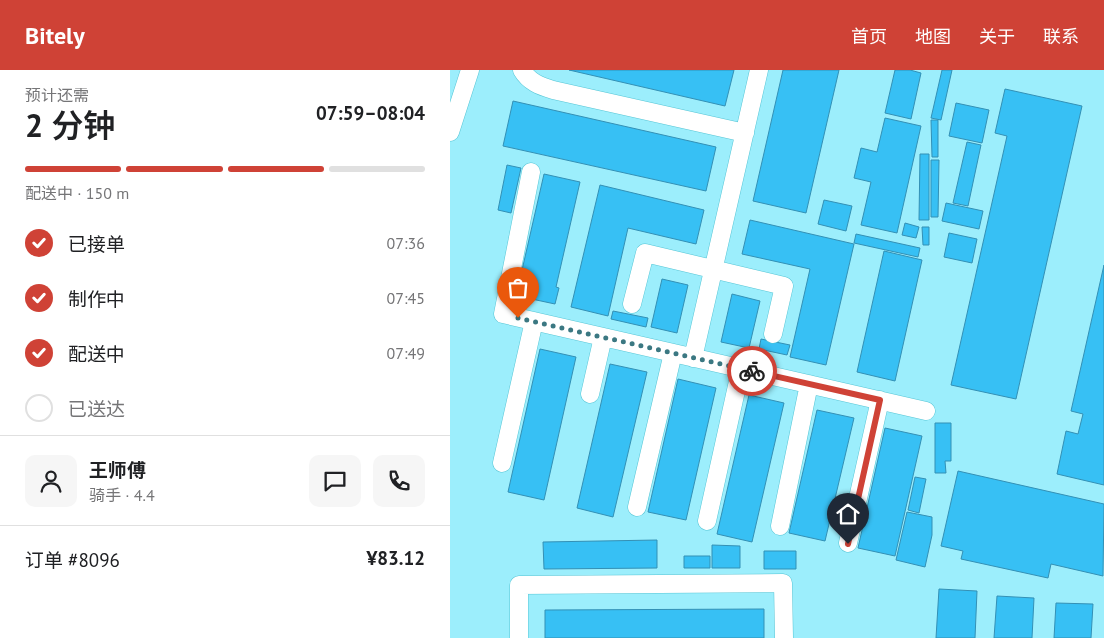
<!DOCTYPE html>
<html lang="zh">
<meta charset="utf-8">
<style>
:root{--surface:#fff;--page:#f6f6f6;--text:#202124;--muted:#757577;--line:#e0e0e0;--accent:#cf4236}
body{margin:0;font-family:"PT Sans","Noto Sans SC",sans-serif;background:var(--page);color:var(--text);height:100vh;display:flex;flex-direction:column;font-size:19px;white-space:nowrap}
*{box-sizing:border-box;margin:0}
p{font-size:16px;color:var(--muted)}
.icon{flex:none;width:28px;height:28px;fill:none;stroke:currentColor;stroke-width:2;stroke-linecap:round;stroke-linejoin:round}
.map{position:relative;flex:1;overflow:hidden}
.panel{display:flex;flex-direction:column;background:var(--surface);width:450px}
.panel>*{flex:none}
.pin{position:absolute;display:grid;place-items:center;width:42px;height:42px;color:#fff;margin:-51px -21px;border-radius:50% 50% 50% 0;rotate:-45deg;box-shadow:0 0 5px #0007}
.pin .icon{rotate:45deg}
.courier{position:absolute;display:grid;place-items:center;width:50px;height:50px;margin:-25px;border:4px solid #cf4236;border-radius:50%;background:#fff;color:#222;box-shadow:0 1px 6px #0007}
.headline em{font-style:normal;font-weight:600}
.headline div{display:flex;flex-direction:column-reverse}
.headline{display:flex;align-items:center;justify-content:space-between;height:85px;padding:0 25px}
h1{font-size:32px;font-weight:600;line-height:38px}
.bar{display:grid;grid-template-columns:repeat(4,1fr);gap:8px 5px;align-content:center;height:60px;padding:0 25px}
.bar i{height:6px;border-radius:4px;background:var(--line)}
.bar .current{background:var(--accent)}
.bar p{grid-column:span 4}
.line{display:flex;align-items:center;gap:12px;padding:0 25px;border-top:1px solid var(--line)}
.line div{flex:1}
.round{display:grid;place-items:center;flex:none;width:52px;height:52px;border-radius:10px;background:var(--page)}
ol{padding:0 25px;list-style:none}
li{display:flex;align-items:center;gap:15px;height:55px}
li p{margin-inline-start:auto}
li .icon{padding:5px;border-radius:50%;background:var(--accent);color:#fff;stroke-width:4}
li:last-child{color:var(--muted)}
li i{width:28px;height:28px;border:2px solid var(--line);border-radius:50%}
header{display:flex;align-items:center;gap:30px;box-sizing:border-box;height:70px;padding:0 25px;background:var(--accent);color:#fff}
header strong{font-size:24px}
nav{display:flex;gap:28px;margin-inline-start:auto;font-size:18px}
main{display:flex;flex:1;min-height:0}
.map>svg:first-child{display:block}
.building{fill:#37c0f4;stroke:#3390b5}
.lines{fill:none;stroke-linecap:round;stroke-linejoin:round}
.minor-casing{stroke:#56c5d5;stroke-width:19}
.minor{stroke:#fff;stroke-width:18}
.done{stroke:#3b7882;stroke-width:5;stroke-dasharray:0 9}
.route{stroke:#cf4236;stroke-width:6}
</style>
<header>
<strong>Bitely</strong>
<nav><a>首页</a><a>地图</a><a>关于</a><a>联系</a></nav>
</header>
<main>
<section class="panel">
<div class="headline"><div><h1>2 分钟</h1><p>预计还需</p></div><em>07:59–08:04</em></div>
<div class="bar"><i class="current"></i><i class="current"></i><i class="current"></i><i></i><p>配送中 · 150 m</p></div>
<ol>
<li><svg class="icon" aria-label="check" viewBox="0 0 24 24"><path d="M5 12l5 5 9-10"/></svg>已接单<p>07:36</p></li>
<li><svg class="icon" aria-label="check" viewBox="0 0 24 24"><path d="M5 12l5 5 9-10"/></svg>制作中<p>07:45</p></li>
<li><svg class="icon" aria-label="check" viewBox="0 0 24 24"><path d="M5 12l5 5 9-10"/></svg>配送中<p>07:49</p></li>
<li><i></i>已送达</li>
</ol>
<div class="line" style="height:90px"><a class="round"><svg class="icon" aria-label="person" viewBox="0 0 24 24"><circle cx="12" cy="8" r="4"/><path d="M4 21q1-7 8-7t8 7"/></svg></a><div><b>王师傅</b><p>骑手 · 4.4</p></div><a class="round"><svg class="icon" aria-label="chat" viewBox="0 0 24 24"><path d="M4 5h16v11H9l-5 4z"/></svg></a><a class="round"><svg class="icon" aria-label="phone" viewBox="0 0 24 24"><path d="M5 4h4l2 5-3 2q2 4 5 5l2-3 5 2v4C11 20 4 13 5 4z"/></svg></a></div>
<div class="line" style="height:65px"><div>订单 #8096</div><b>¥83.12</b></div>
</section>
<div class="map">
<svg width="654" height="568" viewBox="0 0 654 568">
<rect width="100%" height="100%" fill="#9ceefc"/>
<path class="building" d="M119,0H284L275,36Z
M333,0H389L356,143L303,131Z
M445,0H460L471,3L461,49L435,43Z
M492,0H502L491,50L481,48Z
M555,19L632,36L566,329L501,315L557,66L545,63Z
M63,31L266,77L256,121L53,76Z
M506,33L539,40L532,73L499,66Z
M435,48L471,56L447,163L411,155L421,112L404,108L411,78L427,82Z
M481,50H488V87H482Z
M517,72L531,75L518,136L503,133Z
M470,84H479V150H469Z
M481,90H489L488,147H481Z
M57,95L71,98L61,143L48,140Z
M94,104L130,112L106,217L109,218L105,234L63,225L67,208L70,209Z
M150,115L254,140L246,174L178,158L158,246L121,237Z
M374,130L402,136L396,161L368,154Z
M496,133L533,141L529,159L492,151Z
M300,150L404,174L376,295L340,287L360,199L292,184Z
M455,153L469,157L466,168L452,165Z
M472,157H479V175H473Z
M499,163L527,169L522,193L494,187Z
M406,164L470,178L468,187L404,173Z
M434,181L472,190L445,311L407,302Z
M654,195V415L607,404L616,361L628,364L633,344L621,341Z
M212,209L238,215L227,263L201,257Z
M282,224L310,231L299,278L271,272Z
M163,241L198,248L196,257L161,249Z
M311,269L340,275L337,285L309,279Z
M90,279L126,287L94,430L58,422Z
M160,294L197,302L163,447L127,438Z
M228,309L266,318L236,450L198,442Z
M299,325L334,333L302,472L267,464Z
M367,340L404,348L375,471L339,463Z
M485,353H501V391H495L496,403H485Z
M435,358L472,366L445,486L408,478Z
M508,401L654,434L653,506L601,494L598,508L511,489L513,481L491,476Z
M465,407L476,409L469,443L458,440Z
M457,442L482,447V465L475,497L446,490Z
M207,470V498L94,499L93,472Z
M262,475L290,476V498H262Z
M314,481H346V499H314Z
M234,486H260V498H234Z
M489,519L527,521L525,568H486Z
M547,526L584,528L582,568H544Z
M606,533L643,534L641,568H604Z
M314,539V568H95V540Z"/>
<g class="lines">
<defs>
<path id="minor" d="M72,0C79,12 90,16 103,20L295,63
M0,62L20,0
M81,102L53,244L476,341
M182,234L195,183L334,216L323,264
M243,288L309,0
M140,324L153,267
M52,393L84,251
M187,437L223,283
M257,451L291,298
M330,456L359,314
M398,473L430,330
M69,568V515L333,513L334,568"/>
</defs>
<use href="#minor" class="minor-casing"/>
<use href="#minor" class="minor"/>
</g>
<g class="lines">
<path class="done" d="M68,248L302,301"/>
<path class="route" d="M302,301L430,330L398,474"/>
</g>
</svg>
<div class="pin" style="left:68px;top:248px;background:#ea580c"><svg class="icon" aria-label="bag" viewBox="0 0 24 24"><path d="M5 8h14l-1 12H6zM9 8a3 3 0 0 1 6 0"/></svg></div>
<div class="pin" style="left:398px;top:474px;background:#1f2937"><svg class="icon" aria-label="home" viewBox="0 0 24 24"><path d="M3 11l9-7 9 7M6 9v11h12V9"/></svg></div>
<div class="courier" style="left:302px;top:301px"><svg class="icon" aria-label="bike" viewBox="0 0 24 24"><circle cx="6" cy="16" r="4"/><circle cx="18" cy="16" r="4"/><path d="M6 16l4-8h5l3 8M10 8l3 8H6M13 5h3"/></svg></div>
</div>
</main>
